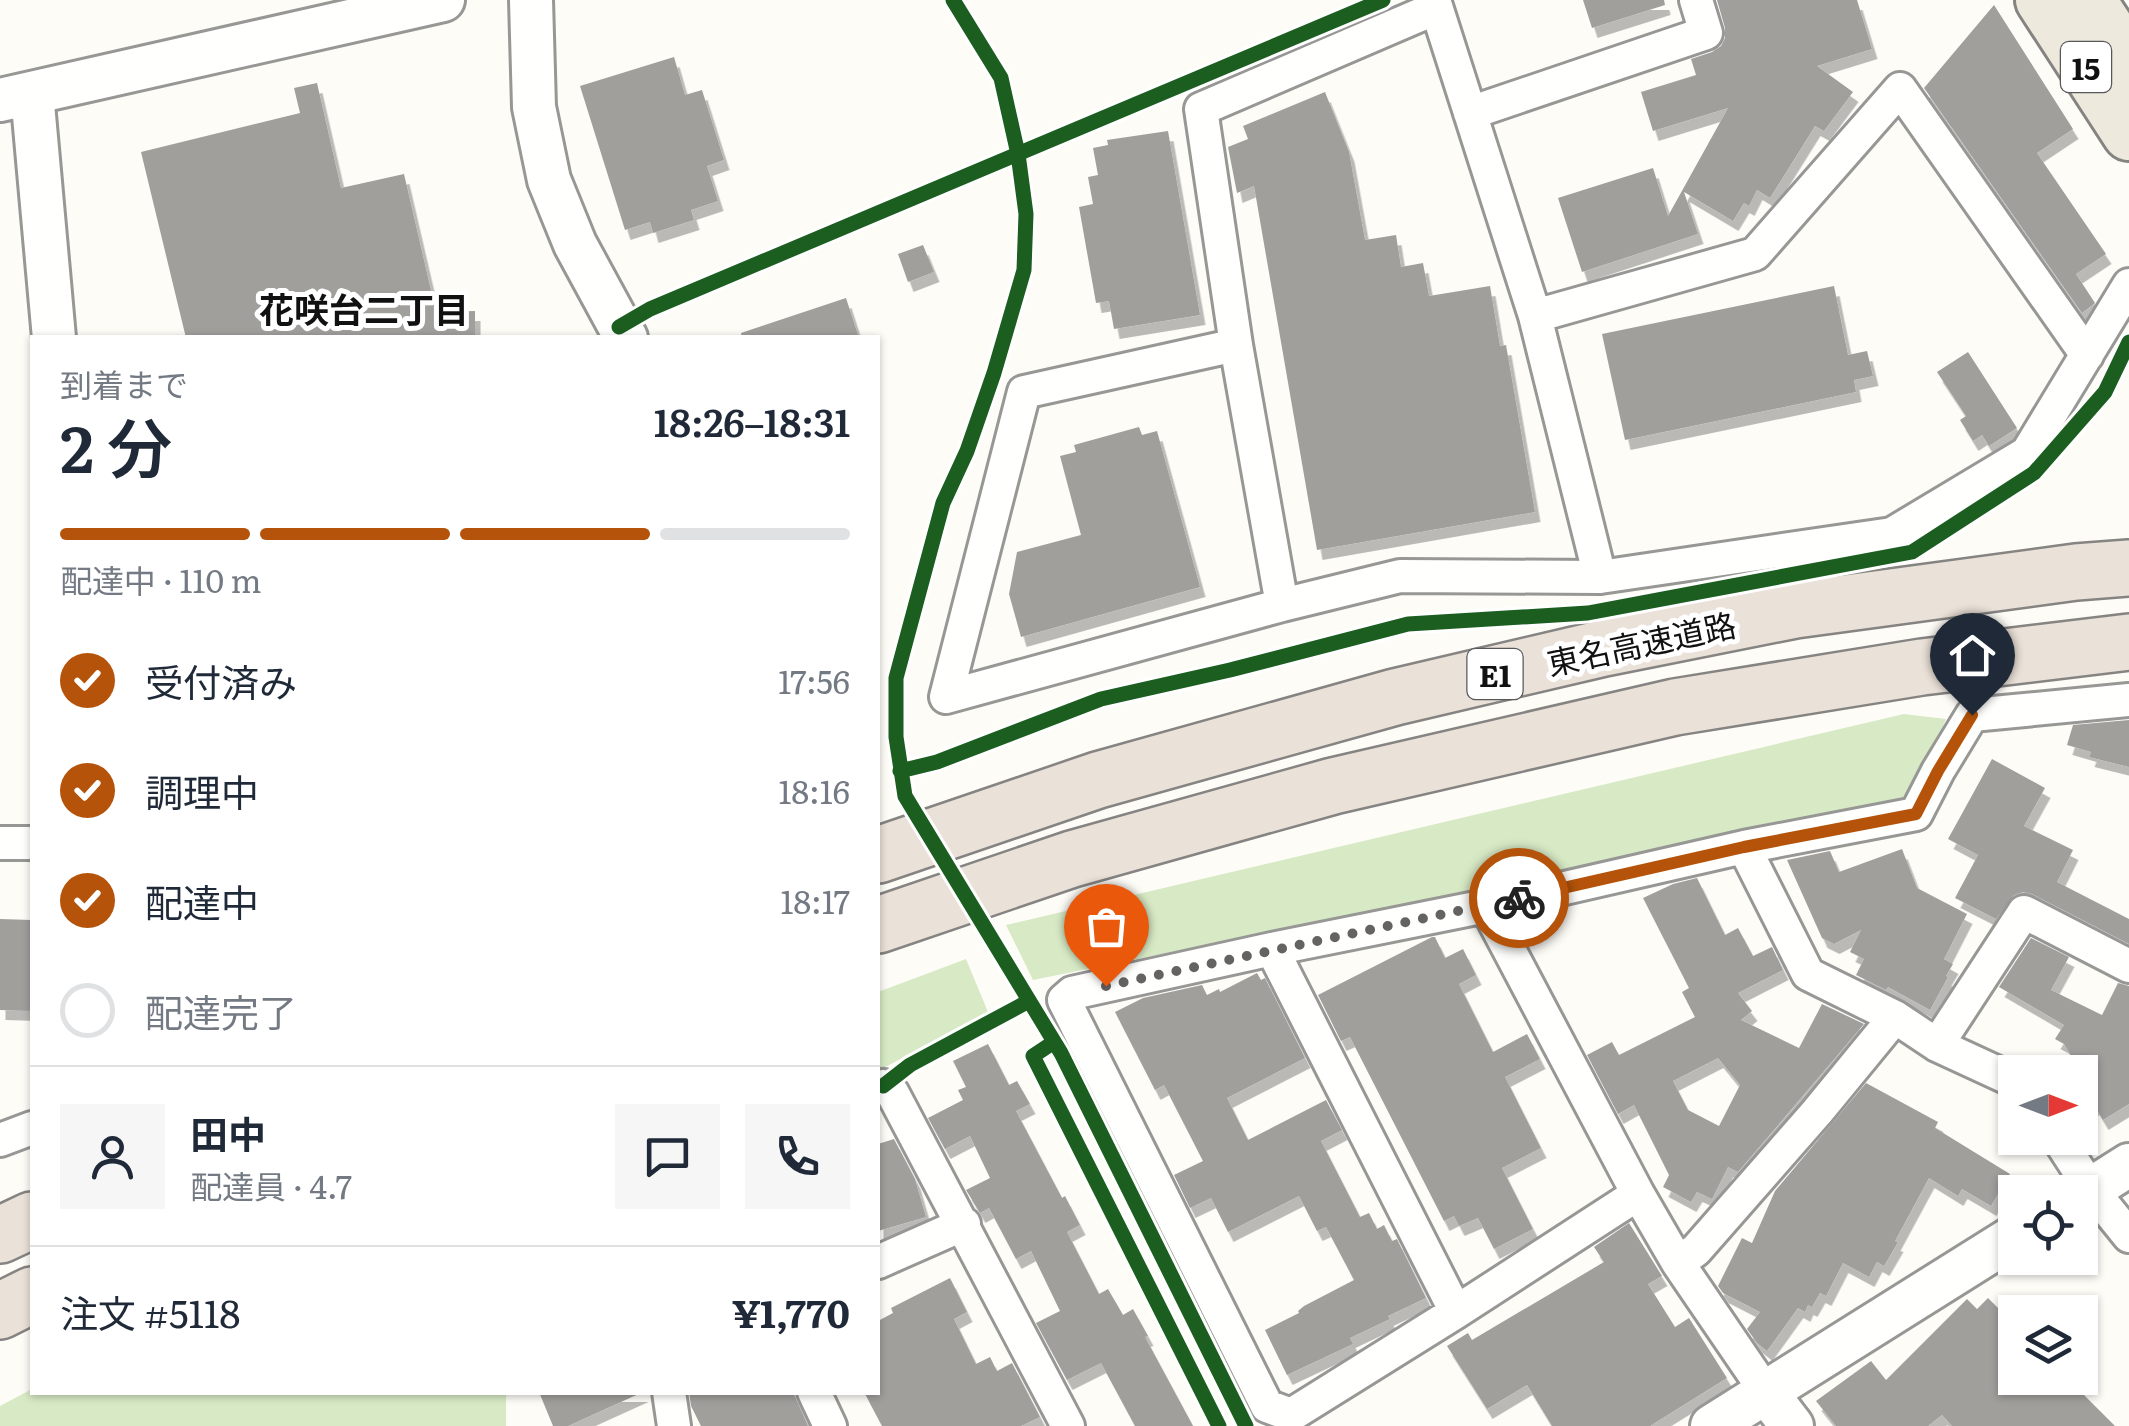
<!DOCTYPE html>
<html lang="ja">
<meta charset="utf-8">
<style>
:root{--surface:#fff;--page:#f6f6f7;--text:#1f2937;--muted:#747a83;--line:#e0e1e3;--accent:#b45309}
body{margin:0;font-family:Literata,"Noto Sans JP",serif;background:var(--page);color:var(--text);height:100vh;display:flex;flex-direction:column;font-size:38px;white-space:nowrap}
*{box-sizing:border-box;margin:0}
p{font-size:32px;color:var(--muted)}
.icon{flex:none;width:55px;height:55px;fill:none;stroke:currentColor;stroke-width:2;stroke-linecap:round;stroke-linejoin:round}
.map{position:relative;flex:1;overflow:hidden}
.panel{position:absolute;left:30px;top:335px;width:850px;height:1060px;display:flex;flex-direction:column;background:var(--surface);border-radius:0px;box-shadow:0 2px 8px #0004}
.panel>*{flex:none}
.needle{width:65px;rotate:90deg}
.fabs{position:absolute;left:1998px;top:1055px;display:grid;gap:20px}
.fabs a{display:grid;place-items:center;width:100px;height:100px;border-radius:0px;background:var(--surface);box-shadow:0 2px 8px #0004;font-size:50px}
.pin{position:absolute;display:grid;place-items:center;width:85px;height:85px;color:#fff;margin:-102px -42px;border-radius:50% 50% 50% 0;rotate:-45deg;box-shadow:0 0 10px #0007}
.pin .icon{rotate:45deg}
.courier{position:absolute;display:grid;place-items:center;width:100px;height:100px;margin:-50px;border:8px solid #b45309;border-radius:50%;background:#fff;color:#222;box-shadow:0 2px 12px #0007}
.headline em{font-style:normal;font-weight:600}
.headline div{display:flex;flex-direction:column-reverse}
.headline{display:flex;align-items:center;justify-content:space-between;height:170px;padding:0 30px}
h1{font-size:65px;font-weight:600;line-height:75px}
.bar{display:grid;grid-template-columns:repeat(4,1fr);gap:15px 10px;align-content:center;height:120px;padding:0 30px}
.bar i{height:12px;border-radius:8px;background:var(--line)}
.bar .selected{background:var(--accent)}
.bar p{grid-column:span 4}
.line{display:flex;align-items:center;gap:25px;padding:0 30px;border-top:2px solid var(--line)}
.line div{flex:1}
.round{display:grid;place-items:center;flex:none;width:105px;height:105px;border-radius:0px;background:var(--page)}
ol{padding:0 30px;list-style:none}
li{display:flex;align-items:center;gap:30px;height:110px}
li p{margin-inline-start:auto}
li .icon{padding:10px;border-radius:50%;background:var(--accent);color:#fff;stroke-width:4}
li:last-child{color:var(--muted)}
li i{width:55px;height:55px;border:5px solid var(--line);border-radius:50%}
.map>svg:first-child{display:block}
.forest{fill:#d8eac5}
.building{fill:#a19f9c;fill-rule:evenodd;filter:url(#shadow)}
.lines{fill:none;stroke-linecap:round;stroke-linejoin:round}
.minor-casing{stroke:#979795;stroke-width:38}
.tertiary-casing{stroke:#979795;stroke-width:48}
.primary-casing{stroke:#858482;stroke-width:58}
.motorway-casing{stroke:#858482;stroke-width:60}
.minor{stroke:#fffffe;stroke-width:32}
.tertiary{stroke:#fffffe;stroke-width:42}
.primary{stroke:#ede9dc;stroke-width:52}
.motorway{stroke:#eae1d8;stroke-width:55}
.cycleway-casing{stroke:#fff;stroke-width:21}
.cycleway{stroke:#1b5e20;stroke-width:15}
.done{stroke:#646362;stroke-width:10;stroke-dasharray:0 18}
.route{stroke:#b45309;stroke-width:12}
.labels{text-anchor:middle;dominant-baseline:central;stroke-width:10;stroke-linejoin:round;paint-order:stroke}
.shield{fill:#fff;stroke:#585858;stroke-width:2.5}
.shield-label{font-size:30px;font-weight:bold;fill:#111}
.street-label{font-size:32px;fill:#111;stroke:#fff}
.neighbourhood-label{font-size:35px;font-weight:bold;fill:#111;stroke:#fff}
</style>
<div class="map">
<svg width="2129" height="1426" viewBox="0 0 2129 1426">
<defs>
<filter id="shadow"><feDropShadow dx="5.5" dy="10" stdDeviation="0" flood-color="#0004"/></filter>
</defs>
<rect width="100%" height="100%" fill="#fdfcf7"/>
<path class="forest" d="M1904,714L1946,719L1916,787L1898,805L1033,980L1006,925Z
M966,959L988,1012L878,1071V992Z
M32,1389V1392L506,1393V1426H0V1406Z"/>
<path class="building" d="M1583,0H1664L1665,5L1592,28Z
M1717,0H1857L1872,49L1817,66L1853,92L1824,131L1815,126L1770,198L1757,190L1749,206L1744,203L1733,221L1684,192L1698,234L1582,272L1558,198L1653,168L1668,216L1728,108L1653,131L1641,92L1696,75L1691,59L1712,52L1721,46L1725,38V28Z
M1994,5L2073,129L2037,153L2106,254L2076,274L2095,303L2082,313L1924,88Z
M674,57L685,95L702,90L724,160L707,166L718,201L691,210L694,220L653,233L650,222L625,230L580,86Z
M317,83L341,188L404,174L436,312L475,311V338H186L141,152L300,113L294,88Z
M1325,92L1349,152L1365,240L1396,235L1401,267L1423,263L1429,296L1490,286L1500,346L1506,345L1535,512L1317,550L1254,186L1237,193L1228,147L1248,139L1243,126Z
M1168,131L1200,315L1114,329L1109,301L1096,303L1079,207L1093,204L1088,177L1098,175L1093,148L1108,145L1107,140Z
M923,245L934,272L908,282L898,254Z
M1834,286L1848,355L1867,351L1873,376L1854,380L1856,392L1625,440L1602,334Z
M846,298L859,338H742L741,333Z
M1968,352L2017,428L1989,446L1982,435L1973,441L1960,420L1966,416L1937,372Z
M1139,427L1142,435L1157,431L1200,587L1021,637L1009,594L1017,552L1081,535L1060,456L1076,452L1074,445Z
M2129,720V767L2089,757L2091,752L2067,745L2073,725Z
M1992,759L2045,788L2024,826L2073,850L2057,882L2129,919V944L2032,894L2023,892L2014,895L1996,919L1955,898L1978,855L1948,839Z
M1902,849L1917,888L1967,914L1944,959L1953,964L1946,976L1948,977L1930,1010L1888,987L1886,990L1856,975L1864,959L1850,952L1861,930L1834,944L1822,938L1787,860L1830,851L1839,872Z
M1697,878L1725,935L1738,928L1753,956L1772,947L1783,970L1738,993L1752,1011L1741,1020L1799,1048L1822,1004L1864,1024L1738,1172L1728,1167L1712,1199L1697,1192L1691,1202L1663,1187L1669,1175L1634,1105L1618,1114L1587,1055L1612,1042L1619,1055L1695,1017L1682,992L1689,988L1643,898L1673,884ZM1718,1058L1740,1085L1719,1126L1688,1110L1673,1081Z
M0,919L32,920V1011L0,1010Z
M1432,937H1435L1445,958L1463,949L1476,975L1459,984L1493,1052L1527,1034L1540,1059L1505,1077L1541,1148L1502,1168L1533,1229L1494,1249L1478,1218L1459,1226L1454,1216L1444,1221L1350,1037L1341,1041L1318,995Z
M2031,938L2069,957L2051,990L2102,1015L2118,983L2129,986V1104L2103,1120L2094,1105L2089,1109L2080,1093V1071L2064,1044L2055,1039L2064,1025L1999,987Z
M1257,973L1261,980L1265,978L1305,1058L1227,1098L1248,1140L1326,1100L1342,1130L1321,1141L1360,1217L1369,1213L1377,1229L1384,1225L1392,1241L1397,1239L1426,1298L1388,1316L1390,1319L1350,1338L1353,1344L1287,1375L1265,1330L1299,1313L1298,1311L1304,1306L1354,1280L1326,1227L1317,1231L1299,1196L1228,1232L1211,1198L1190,1208L1174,1175L1203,1161L1164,1085L1155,1090L1115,1012L1143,998L1202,985L1207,995L1219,989L1220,992Z
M988,1044L1009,1085L1017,1081L1030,1104L1016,1111L1062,1198L1065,1196L1080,1225L1067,1232L1099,1294L1108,1289L1123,1315L1133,1309L1148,1336L1145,1337L1193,1426H1135L1101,1363L1067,1380L1036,1323L1060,1311L1031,1251L1016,1259L989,1208L980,1213L966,1190L990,1178L970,1136L945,1149L928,1118L963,1100L958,1090L966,1087L953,1061Z
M1866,1083L1938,1122L1935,1128L2010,1174L1991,1206L1962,1189L1958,1196L1929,1178L1895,1241L1898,1242L1884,1266L1877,1262L1869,1277L1843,1263L1826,1296L1820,1293L1812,1307L1808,1305L1805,1312L1798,1308L1767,1351L1757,1343L1747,1329L1760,1312L1723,1293L1718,1286L1742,1238L1752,1243L1775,1191Z
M894,1139L915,1179L926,1217L878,1231V1144Z
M1629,1223L1662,1276L1648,1284L1675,1327L1689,1318L1727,1378L1650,1426H1552L1527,1385L1487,1409L1447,1346L1468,1333L1472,1340L1604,1262L1594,1247Z
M950,1278L967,1312L954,1319L976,1364L990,1357L997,1371L1012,1363L1040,1417L1021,1426H882L864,1392H878V1321L893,1313L891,1308Z
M1988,1298L2015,1325V1378H2067L2115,1426H1952L1942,1415L1928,1426H1836L1816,1401L1871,1361L1886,1380L1967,1299L1977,1309Z
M539,1392H643L568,1426H553Z
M689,1392H793L808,1426H701L691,1406Z"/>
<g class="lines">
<defs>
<path id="minor" d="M1434,0L1535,316L1600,577
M1470,113L1706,33L1696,0
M1535,316L1755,254L1900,89L2087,355
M1236,345L1024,392L946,697L1282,605L1400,576L1600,577L1892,534L2027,453L2129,285
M1282,605L1236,345L1201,109L1436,8
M0,843H32
M1744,847L1808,974L1895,1017L1937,1045L2015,1081
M1486,906L1638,1194L1678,1263L1766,1392
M1272,949L1456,1312
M1937,1045L2024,912L2129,966
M878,1088L883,1086L892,1092L1068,1426
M2058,1138L2091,1189L2129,1236
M0,1140L32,1128
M1638,1194L1456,1312L1291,1415L1267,1406L1064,1000L1072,993L1272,949L1486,906L1744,847L1916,814L1938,771L1972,715L2129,700
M878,1262L964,1224
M1678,1263L1696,1250L1817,1112L1895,1017
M669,1392L674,1426
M814,1392L830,1426"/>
<path id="tertiary" d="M531,0L534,107L549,180L575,244L626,338
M32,93L54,338
M0,100L443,0
M2080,1196L2129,1165
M1766,1392L1792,1426
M1712,1426L2015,1236"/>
<path id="primary" d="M2042,0L2129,134
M2089,0L2129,61"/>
<path id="motorway" d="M878,855L1098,780L1395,697L1604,648L1795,610L2076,572L2129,568
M878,925L1072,859L1333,786L1675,707L1922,667L2129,642
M0,1235L32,1220
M0,1311L32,1295"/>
</defs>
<use href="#minor" class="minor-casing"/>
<use href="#tertiary" class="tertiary-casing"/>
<use href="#primary" class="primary-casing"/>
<use href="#motorway" class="motorway-casing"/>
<use href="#minor" class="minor"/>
<use href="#tertiary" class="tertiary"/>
<use href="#primary" class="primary"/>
<use href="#motorway" class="motorway"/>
<defs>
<path id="cycleway" d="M953,0L1001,78L1018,154L1026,214L1024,270L994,373L967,451L943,503L896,678V737L905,796L1061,1053L1246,1426
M619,327L650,309L1383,0
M900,771L937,762L1101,699L1230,670L1408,624L1588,613L1912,552L2034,473L2105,392L2129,342
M1054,1042L1033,1056L1219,1426
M883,1086L910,1065L1029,1001"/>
</defs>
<use href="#cycleway" class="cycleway-casing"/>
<use href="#cycleway" class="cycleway"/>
</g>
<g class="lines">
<path class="done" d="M1106,986L1519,898"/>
<path class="route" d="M1519,898L1744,847L1916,814L1938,771L1972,715"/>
</g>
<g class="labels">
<g class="shield">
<rect x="2061" y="42" width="50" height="50" rx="8"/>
<rect x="1467.5" y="649" width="55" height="50" rx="8"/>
</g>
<g class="shield-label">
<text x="2086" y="67">15</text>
<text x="1495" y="674">E1</text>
</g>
<g class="street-label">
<text transform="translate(1641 642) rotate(-12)">東名高速道路</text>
</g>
<g class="neighbourhood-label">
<text x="364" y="308">花咲台二丁目</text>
</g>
</g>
</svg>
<div class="fabs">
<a><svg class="needle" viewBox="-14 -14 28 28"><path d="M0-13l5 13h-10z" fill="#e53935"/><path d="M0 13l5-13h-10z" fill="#747a83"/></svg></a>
<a><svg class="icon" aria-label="locate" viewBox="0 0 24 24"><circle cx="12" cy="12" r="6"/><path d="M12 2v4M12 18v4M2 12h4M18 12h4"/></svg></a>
<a><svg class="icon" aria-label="layers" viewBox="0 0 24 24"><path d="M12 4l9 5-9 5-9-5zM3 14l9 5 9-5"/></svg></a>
</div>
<div class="pin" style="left:1106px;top:986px;background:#ea580c"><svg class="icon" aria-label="bag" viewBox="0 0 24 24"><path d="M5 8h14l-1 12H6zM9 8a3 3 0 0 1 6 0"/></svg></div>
<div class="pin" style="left:1972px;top:715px;background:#1f2937"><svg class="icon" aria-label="home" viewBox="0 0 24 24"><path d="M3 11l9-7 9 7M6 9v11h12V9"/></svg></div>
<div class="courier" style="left:1519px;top:898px"><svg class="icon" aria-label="bike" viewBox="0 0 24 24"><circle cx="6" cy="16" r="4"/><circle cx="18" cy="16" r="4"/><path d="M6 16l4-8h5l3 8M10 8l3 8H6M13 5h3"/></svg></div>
<section class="panel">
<div class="headline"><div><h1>2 分</h1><p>到着まで</p></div><em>18:26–18:31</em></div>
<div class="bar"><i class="selected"></i><i class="selected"></i><i class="selected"></i><i></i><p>配達中 · 110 m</p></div>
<ol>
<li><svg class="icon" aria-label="check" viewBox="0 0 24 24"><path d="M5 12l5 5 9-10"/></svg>受付済み<p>17:56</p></li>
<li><svg class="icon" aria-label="check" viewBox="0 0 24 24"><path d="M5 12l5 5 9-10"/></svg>調理中<p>18:16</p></li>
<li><svg class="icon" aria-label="check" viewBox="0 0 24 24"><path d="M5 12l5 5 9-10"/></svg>配達中<p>18:17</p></li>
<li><i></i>配達完了</li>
</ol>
<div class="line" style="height:180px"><a class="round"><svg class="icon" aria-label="person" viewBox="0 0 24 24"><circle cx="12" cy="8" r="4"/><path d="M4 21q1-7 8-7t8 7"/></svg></a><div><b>田中</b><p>配達員 · 4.7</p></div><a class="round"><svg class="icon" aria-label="chat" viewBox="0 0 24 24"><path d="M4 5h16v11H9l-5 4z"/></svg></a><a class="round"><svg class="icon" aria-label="phone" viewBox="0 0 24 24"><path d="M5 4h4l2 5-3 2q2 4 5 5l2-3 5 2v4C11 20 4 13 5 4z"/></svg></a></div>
<div class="line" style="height:130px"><div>注文 #5118</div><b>¥1,770</b></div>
</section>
</div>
